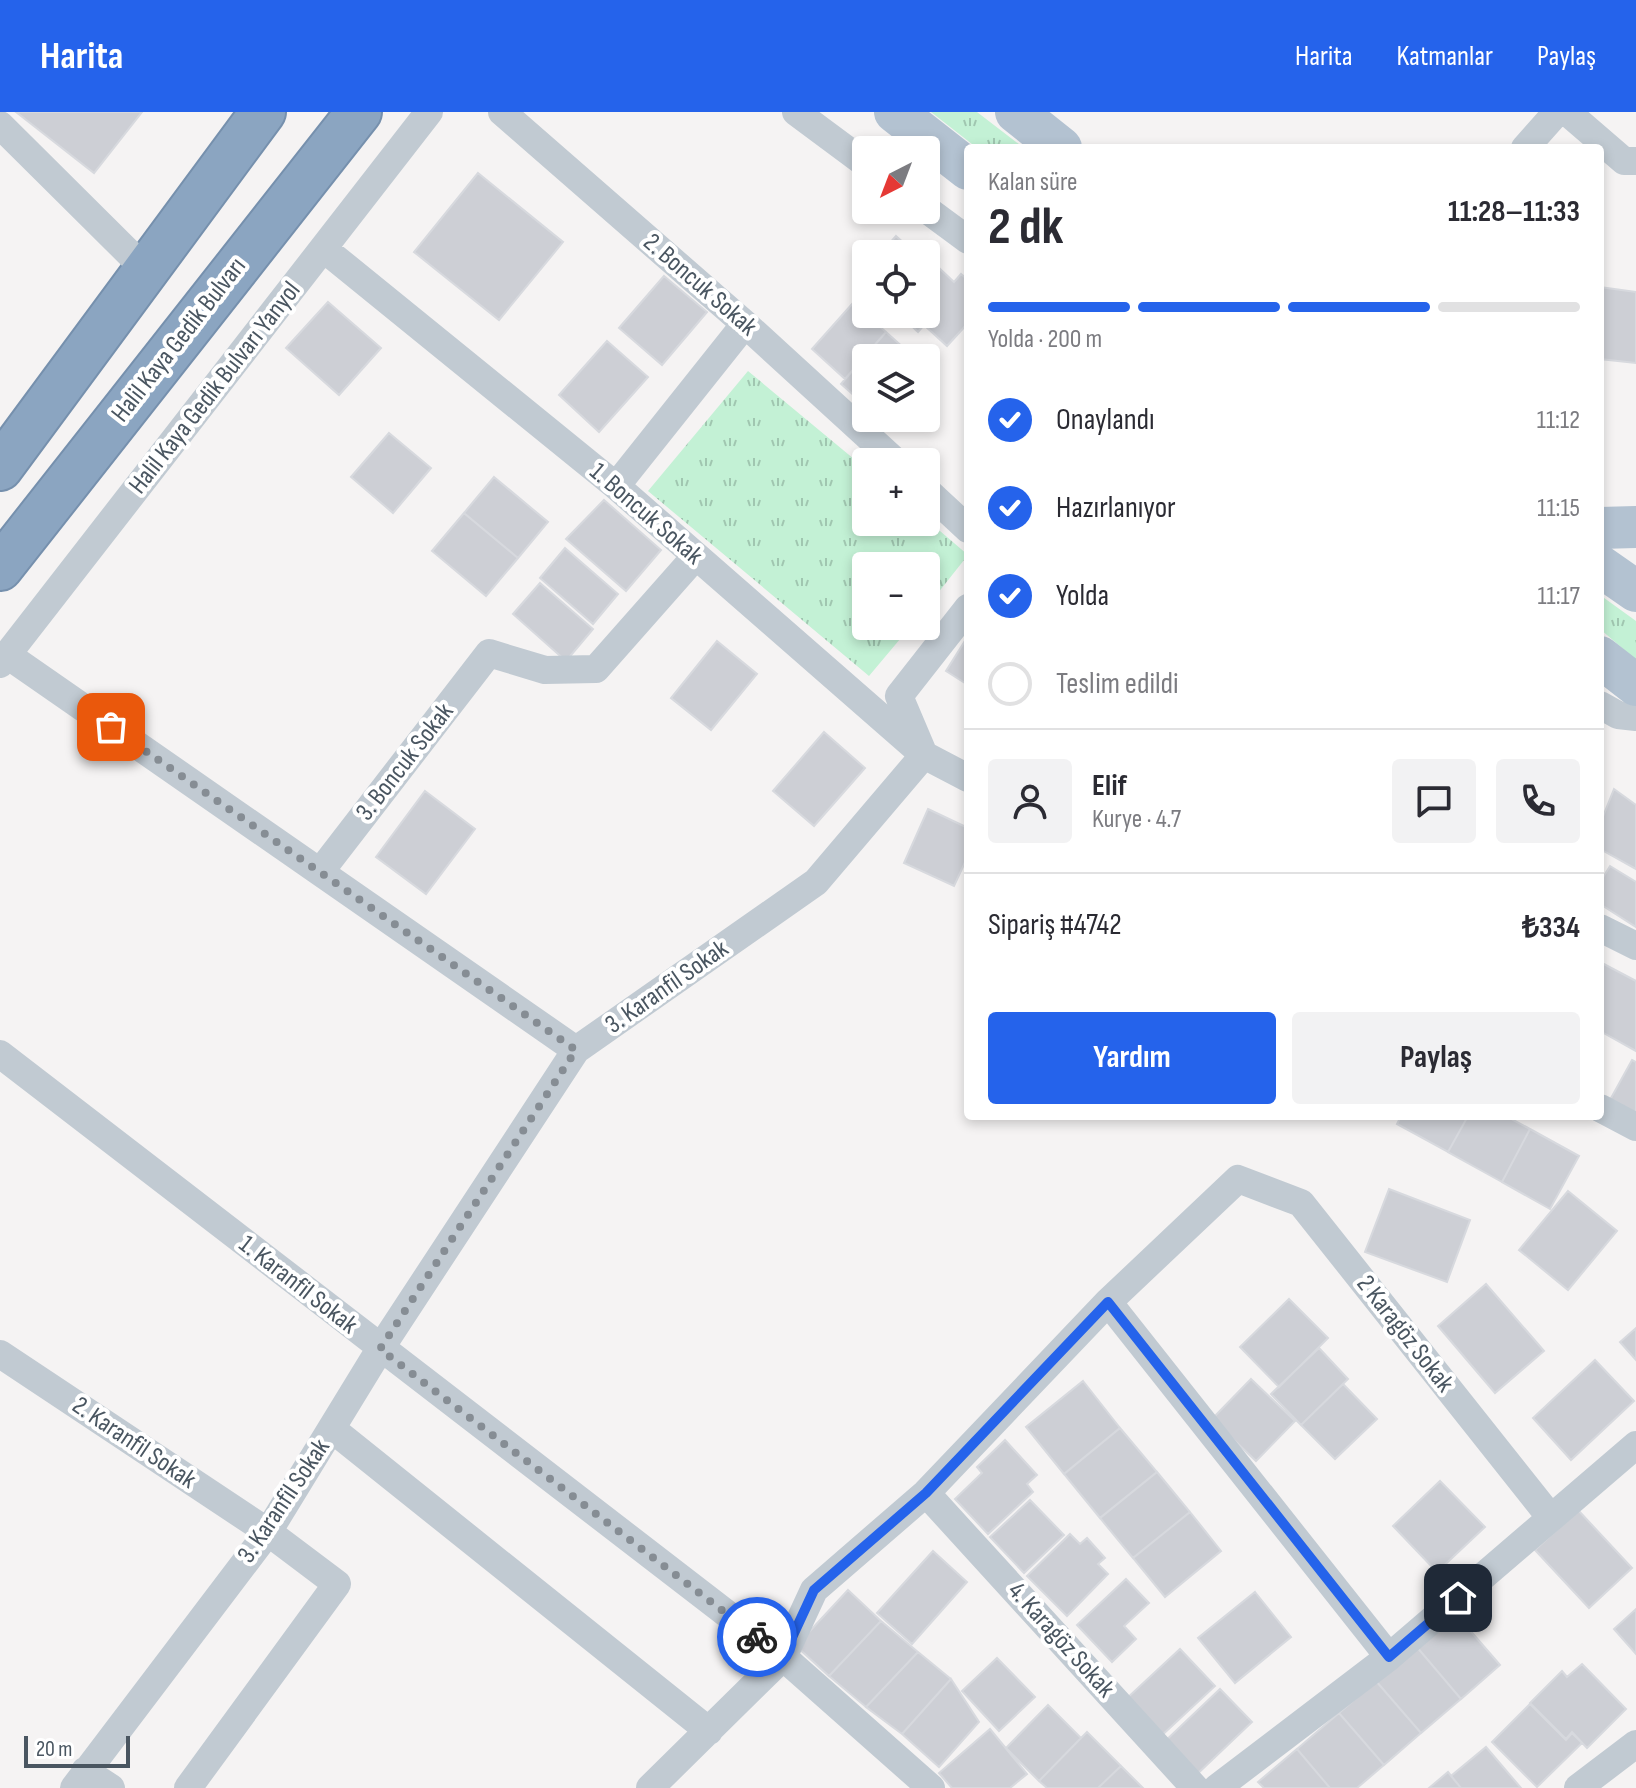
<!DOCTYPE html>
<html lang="tr">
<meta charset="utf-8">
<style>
:root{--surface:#fff;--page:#f2f2f3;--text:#2b2b33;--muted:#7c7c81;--line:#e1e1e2;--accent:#2563eb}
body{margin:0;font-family:"Sofia Sans Condensed",sans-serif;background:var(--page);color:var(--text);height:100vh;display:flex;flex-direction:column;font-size:30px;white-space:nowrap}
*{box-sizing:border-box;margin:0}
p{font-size:26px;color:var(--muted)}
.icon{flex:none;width:44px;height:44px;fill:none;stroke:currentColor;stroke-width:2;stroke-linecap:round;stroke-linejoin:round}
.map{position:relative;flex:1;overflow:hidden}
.side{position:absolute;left:964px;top:32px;width:640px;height:976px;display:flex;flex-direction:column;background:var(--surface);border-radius:8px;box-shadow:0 4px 12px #0003}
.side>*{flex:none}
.needle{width:52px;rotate:222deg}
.fabs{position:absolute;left:852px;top:24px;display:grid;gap:16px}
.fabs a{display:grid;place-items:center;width:88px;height:88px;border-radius:8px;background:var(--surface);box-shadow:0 4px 12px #0003;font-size:40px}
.scale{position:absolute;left:24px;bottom:20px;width:106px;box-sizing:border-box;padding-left:8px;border:4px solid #4a5661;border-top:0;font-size:22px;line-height:28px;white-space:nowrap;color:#4a5661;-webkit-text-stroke:6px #fff;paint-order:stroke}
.pin{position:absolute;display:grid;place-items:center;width:68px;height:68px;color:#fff;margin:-34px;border-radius:16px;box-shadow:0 4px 12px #0006}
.courier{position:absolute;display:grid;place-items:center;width:80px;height:80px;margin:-40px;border:6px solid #2563eb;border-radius:50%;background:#fff;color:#222;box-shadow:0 2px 10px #0007}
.overview em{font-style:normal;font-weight:700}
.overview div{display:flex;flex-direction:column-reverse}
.overview{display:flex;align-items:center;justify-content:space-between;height:136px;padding:0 24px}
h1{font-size:52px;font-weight:700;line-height:60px}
.bar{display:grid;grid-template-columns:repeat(4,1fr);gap:12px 8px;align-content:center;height:96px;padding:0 24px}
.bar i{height:10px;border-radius:6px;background:var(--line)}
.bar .selected{background:var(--accent)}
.bar p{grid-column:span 4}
.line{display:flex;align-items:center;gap:20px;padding:0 24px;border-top:2px solid var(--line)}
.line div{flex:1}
.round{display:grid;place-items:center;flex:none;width:84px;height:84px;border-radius:8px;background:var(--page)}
ol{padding:0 24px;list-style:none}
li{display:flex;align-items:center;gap:24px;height:88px}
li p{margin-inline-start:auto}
li .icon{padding:8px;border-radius:50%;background:var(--accent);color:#fff;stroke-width:4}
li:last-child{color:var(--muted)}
li i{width:44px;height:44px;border:4px solid var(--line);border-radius:50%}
.action{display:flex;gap:16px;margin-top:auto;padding:16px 24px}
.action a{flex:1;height:92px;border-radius:8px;background:var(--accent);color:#fff;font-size:32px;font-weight:700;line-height:92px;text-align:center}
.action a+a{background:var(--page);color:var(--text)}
header{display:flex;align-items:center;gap:48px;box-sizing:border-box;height:112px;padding:0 40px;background:var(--accent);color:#fff}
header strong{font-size:38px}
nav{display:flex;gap:44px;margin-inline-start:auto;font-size:28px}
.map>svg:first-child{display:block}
.grass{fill:url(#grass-tufts)}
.building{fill:#cdcfd5;stroke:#d7d9de;stroke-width:2}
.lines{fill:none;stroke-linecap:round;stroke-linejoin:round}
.highway-casing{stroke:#7690ad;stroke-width:48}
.street{stroke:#c1cad2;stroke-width:28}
.primary{stroke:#b3c2d1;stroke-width:42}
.highway{stroke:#8ba5c1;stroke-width:44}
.done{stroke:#868d94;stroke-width:8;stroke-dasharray:0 14.4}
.route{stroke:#2563eb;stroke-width:10}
.labels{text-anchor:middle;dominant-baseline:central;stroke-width:8;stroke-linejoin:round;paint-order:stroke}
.street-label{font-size:26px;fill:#4a5661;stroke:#fff}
</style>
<header>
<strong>Harita</strong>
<nav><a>Harita</a><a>Katmanlar</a><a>Paylaş</a></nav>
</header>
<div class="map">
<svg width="1636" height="1676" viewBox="0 0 1636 1676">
<defs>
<pattern id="grass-tufts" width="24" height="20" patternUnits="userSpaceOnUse" patternTransform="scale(2)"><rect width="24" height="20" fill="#c3f1d5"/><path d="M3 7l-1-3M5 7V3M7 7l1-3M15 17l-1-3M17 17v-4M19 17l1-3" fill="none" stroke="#a0c6b0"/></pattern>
</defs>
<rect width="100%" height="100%" fill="#f5f3f3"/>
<path class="grass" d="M931,0H977L1024,36H977Z
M748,259L866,357V410L926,407L968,443L926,496V454H866V514H911L869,564L648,379Z
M1600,483L1636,509V548L1600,517Z"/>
<path class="building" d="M16,0H142L94,61Z
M478,61L563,130L499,208L414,140Z
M896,124L916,142H880Z
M938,155L954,170L961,162L968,168V211L947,234L924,213L918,220L899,202H926V168Z
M664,164L707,200L662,253L619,216Z
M1600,175L1636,180V251L1600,247Z
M328,190L381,236L339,283L286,236Z
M853,191L886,220L845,267L812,237Z
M886,220L915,246H866V294L841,272Z
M607,229L648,265L599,320L559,283Z
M389,321L431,356L393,401L351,365Z
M494,365L548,410L518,446L464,401Z
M604,388L661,438L626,479L566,427Z
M464,401L518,446L486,484L432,439Z
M565,436L618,482L593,512L540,466Z
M540,471L593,517L566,549L513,502Z
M968,524V573L946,559Z
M717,529L757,562L711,618L671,586Z
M824,620L865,656L814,714L773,679Z
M1614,677L1636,693V757L1600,737V712Z
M425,679L475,717L426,782L376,745Z
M928,697L968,716V744L954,774L904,751Z
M1610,754L1636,770V815L1600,792V770Z
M1600,850L1636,869V939L1600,919Z
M1632,948L1636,950V1012L1606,995Z
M1401,1004H1468L1448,1040L1397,1012Z
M1468,1004H1506L1530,1017L1502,1070L1448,1040Z
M1530,1017L1579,1044L1550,1097L1502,1070Z
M1389,1077L1470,1108L1447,1170L1365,1140Z
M1568,1079L1617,1119L1568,1178L1519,1138Z
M1486,1172L1544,1239L1495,1281L1438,1214Z
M1289,1187L1328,1226L1279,1275L1240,1235Z
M1636,1216V1248L1620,1230Z
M1319,1236L1348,1267L1301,1313L1271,1282Z
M1595,1248L1634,1289L1571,1348L1533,1306Z
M1251,1267L1295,1309L1256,1349L1212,1307Z
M1083,1269L1120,1316L1064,1362L1026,1315Z
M1343,1272L1377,1307L1335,1347L1301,1313Z
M1120,1316L1157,1360L1100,1406L1064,1362Z
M1005,1328L1037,1363L1027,1372L1033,1380L988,1422L955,1387L982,1361L977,1355Z
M1157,1360L1190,1400L1133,1446L1100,1406Z
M1440,1369L1485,1415L1437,1460L1393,1414Z
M1030,1388L1064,1423L1024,1461L990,1425Z
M1578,1398L1632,1456L1589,1496L1535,1438Z
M1190,1400L1221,1439L1165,1485L1133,1446Z
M1070,1422L1080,1432L1087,1426L1105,1446L1098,1452L1108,1462L1067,1504L1027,1464Z
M933,1439L967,1470L912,1532L877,1501Z
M1126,1467L1149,1491L1124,1514L1136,1527L1112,1550L1077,1513Z
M848,1478L881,1509L829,1564L796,1534Z
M1255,1480L1291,1525L1235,1571L1198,1526Z
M1636,1497V1542L1614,1517Z
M1455,1501L1500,1553L1461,1587L1416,1534Z
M881,1509L918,1540L866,1595L829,1564Z
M1416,1534L1461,1587L1421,1621L1376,1569Z
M1180,1537L1215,1574L1160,1625L1125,1588Z
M918,1540L951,1567L902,1622L866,1595Z
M997,1546L1035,1585L999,1619L962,1579Z
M1582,1552L1626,1597L1587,1636L1572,1620L1566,1627L1530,1591L1562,1559L1567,1565Z
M951,1567L979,1610L939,1655L902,1622Z
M1376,1569L1421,1621L1384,1653L1339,1601Z
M1220,1577L1252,1610L1193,1666L1161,1633Z
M1530,1592L1566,1628L1572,1621L1582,1631L1537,1675L1492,1630Z
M1048,1593L1081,1626L1039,1669L1006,1636Z
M1339,1601L1384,1653L1357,1676H1330L1297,1637Z
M990,1617L1027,1662L1010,1676H952L939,1661Z
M1087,1620L1121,1654L1098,1676H1047L1039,1669Z
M1486,1635L1521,1676H1461L1451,1664Z
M1297,1637L1330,1676H1264L1258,1670Z
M1121,1654L1143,1676H1098Z
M1448,1660L1461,1676H1429Z"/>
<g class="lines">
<defs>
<path id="highway" d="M0,356L263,0
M0,456L359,0"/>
</defs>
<use href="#highway" class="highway-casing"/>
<path class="street" d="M502,0L745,212L896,350
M796,0L866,52
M1567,0L1624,49H1636
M0,13L144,156
M1525,36L1557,0
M926,97L968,128
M324,137L616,374L924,643L968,666
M616,374L745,212
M926,378L968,417
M6,542L576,938
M0,552L429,0
M1600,593L1618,603L1636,605
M320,760L489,541L545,558L596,557L695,445
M1600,816L1636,834
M0,942L783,1545L931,1676
M1600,996L1636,1015
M1108,1190L1389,1545
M0,1242L268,1420L337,1472L188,1676
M332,1317L709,1619
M926,1381L1195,1676
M85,1659L111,1676
M74,1676L268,1420L380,1237L576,938L816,770L924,643L899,584L968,496
M650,1676L783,1545L814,1478L926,1381L1108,1190L1238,1067L1301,1091L1551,1406
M1217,1676L1389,1545L1636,1333
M1578,1676L1636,1632"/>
<path class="primary" d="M895,0L968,57
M1016,0L1061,36
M1600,416L1636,415
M1600,454L1636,479
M1600,545L1636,573"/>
<use href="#highway" class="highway"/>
</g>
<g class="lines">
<path class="done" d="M111,615L576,938L380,1237L757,1525"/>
<path class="route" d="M757,1525L783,1545L814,1478L926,1381L1108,1190L1389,1545L1458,1486"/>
</g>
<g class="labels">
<g class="street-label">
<text transform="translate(700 173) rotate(41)">2. Boncuk Sokak</text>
<text transform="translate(179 228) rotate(-52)">Halil Kaya Gedik Bulvarı</text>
<text transform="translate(215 276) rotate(-52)">Halil Kaya Gedik Bulvarı Yanyol</text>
<text transform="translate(646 402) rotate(41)">1. Boncuk Sokak</text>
<text transform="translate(405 650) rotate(-52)">3. Boncuk Sokak</text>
<text transform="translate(667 875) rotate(-35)">3. Karanfil Sokak</text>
<text transform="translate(298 1173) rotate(38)">1. Karanfil Sokak</text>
<text transform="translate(1405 1222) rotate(52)">2 Karagöz Sokak</text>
<text transform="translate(134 1331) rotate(34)">2. Karanfil Sokak</text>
<text transform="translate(284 1389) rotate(-56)">3. Karanfil Sokak</text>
<text transform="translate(1061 1528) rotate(48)">4. Karagöz Sokak</text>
</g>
</g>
</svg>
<div class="fabs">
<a><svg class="needle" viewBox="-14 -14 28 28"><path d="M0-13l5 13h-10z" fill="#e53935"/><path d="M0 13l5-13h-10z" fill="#7c7c81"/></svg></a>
<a><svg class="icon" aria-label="locate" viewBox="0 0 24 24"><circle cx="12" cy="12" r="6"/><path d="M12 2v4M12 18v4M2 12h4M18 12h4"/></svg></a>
<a><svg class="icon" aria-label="layers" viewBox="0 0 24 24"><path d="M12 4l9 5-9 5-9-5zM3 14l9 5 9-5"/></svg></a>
<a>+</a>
<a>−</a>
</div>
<div class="scale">20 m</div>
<div class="pin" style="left:111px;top:615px;background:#ea580c"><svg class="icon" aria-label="bag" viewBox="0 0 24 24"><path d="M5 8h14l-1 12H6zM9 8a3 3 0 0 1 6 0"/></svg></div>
<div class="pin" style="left:1458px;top:1486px;background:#1f2937"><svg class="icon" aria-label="home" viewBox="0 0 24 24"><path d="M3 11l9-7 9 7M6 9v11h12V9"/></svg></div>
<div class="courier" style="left:757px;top:1525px"><svg class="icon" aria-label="bike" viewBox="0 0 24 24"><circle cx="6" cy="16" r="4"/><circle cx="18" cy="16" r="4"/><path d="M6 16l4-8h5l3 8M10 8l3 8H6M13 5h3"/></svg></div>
<section class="side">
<div class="overview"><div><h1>2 dk</h1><p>Kalan süre</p></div><em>11:28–11:33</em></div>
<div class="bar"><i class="selected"></i><i class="selected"></i><i class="selected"></i><i></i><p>Yolda · 200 m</p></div>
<ol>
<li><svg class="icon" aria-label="check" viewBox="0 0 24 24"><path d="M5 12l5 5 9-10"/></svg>Onaylandı<p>11:12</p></li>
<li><svg class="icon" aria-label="check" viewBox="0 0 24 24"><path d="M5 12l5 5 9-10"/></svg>Hazırlanıyor<p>11:15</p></li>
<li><svg class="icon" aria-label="check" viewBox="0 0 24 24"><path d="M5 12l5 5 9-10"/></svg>Yolda<p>11:17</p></li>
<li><i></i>Teslim edildi</li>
</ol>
<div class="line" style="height:144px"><a class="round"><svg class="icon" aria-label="person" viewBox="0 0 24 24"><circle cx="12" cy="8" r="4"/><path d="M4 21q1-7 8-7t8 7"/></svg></a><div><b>Elif</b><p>Kurye · 4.7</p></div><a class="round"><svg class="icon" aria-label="chat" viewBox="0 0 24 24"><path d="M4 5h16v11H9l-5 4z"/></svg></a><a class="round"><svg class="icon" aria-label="phone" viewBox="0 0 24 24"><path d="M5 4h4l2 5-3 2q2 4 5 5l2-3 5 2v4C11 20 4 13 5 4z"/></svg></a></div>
<div class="line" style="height:104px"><div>Sipariş #4742</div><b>₺334</b></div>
<div class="action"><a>Yardım</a><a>Paylaş</a></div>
</section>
</div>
